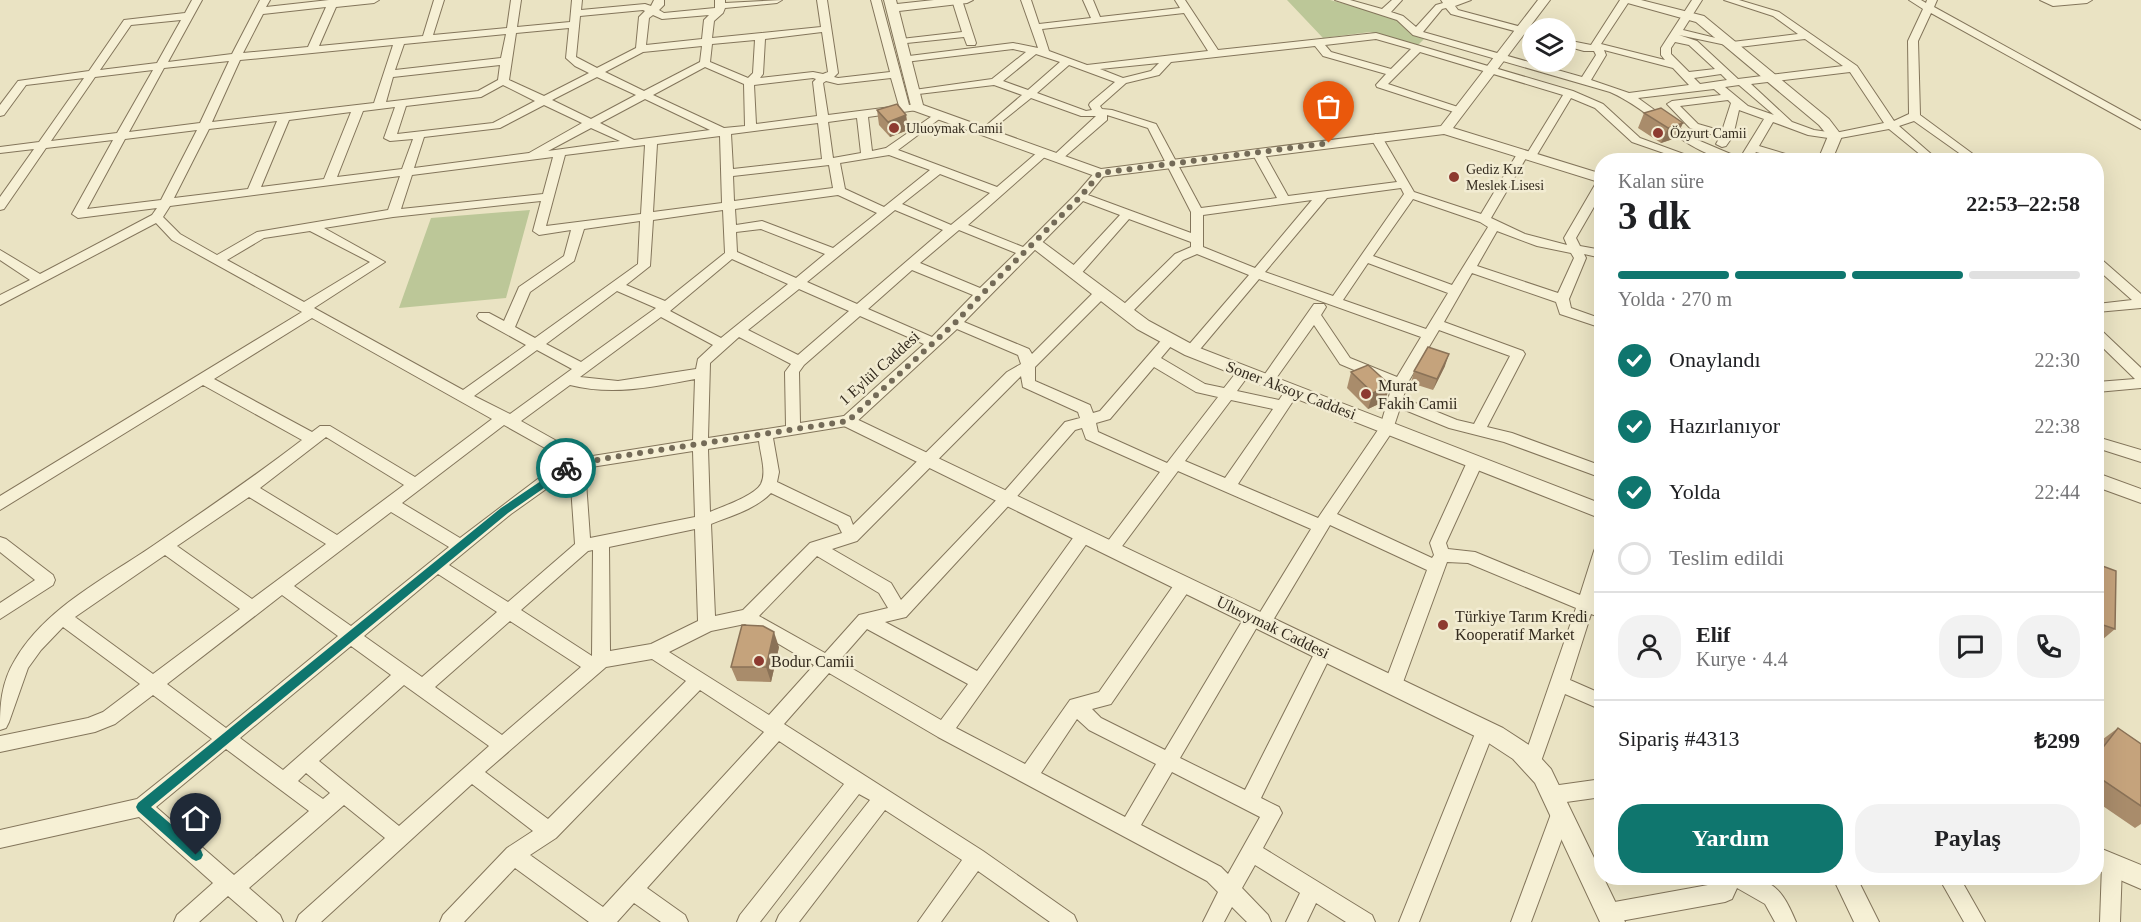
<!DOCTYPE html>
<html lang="tr">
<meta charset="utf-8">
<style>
:root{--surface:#fff;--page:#f2f2f2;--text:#202124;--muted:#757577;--line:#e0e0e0;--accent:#0f766e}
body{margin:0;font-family:Georgia,serif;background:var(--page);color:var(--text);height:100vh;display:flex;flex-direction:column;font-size:22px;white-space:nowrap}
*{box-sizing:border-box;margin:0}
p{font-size:20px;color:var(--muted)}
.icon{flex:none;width:33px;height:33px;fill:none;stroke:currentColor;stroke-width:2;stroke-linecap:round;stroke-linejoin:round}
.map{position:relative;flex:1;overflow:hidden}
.sheet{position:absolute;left:1594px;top:153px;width:510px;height:732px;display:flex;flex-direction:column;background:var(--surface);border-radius:24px;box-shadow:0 6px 24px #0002}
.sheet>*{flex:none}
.fabs{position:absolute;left:1522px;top:18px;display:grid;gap:12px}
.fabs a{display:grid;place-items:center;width:54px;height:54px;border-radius:50%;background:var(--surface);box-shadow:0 6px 24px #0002;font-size:30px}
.pin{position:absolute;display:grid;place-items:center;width:51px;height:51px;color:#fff;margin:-62px -26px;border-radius:50% 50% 50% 0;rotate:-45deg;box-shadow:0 0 6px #0007}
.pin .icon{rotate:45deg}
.courier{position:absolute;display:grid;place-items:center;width:60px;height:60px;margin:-30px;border:4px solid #0f766e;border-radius:50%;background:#fff;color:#222;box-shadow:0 2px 8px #0007}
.head em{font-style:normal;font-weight:700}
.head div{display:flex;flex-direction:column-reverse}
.head{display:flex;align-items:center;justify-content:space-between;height:102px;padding:0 24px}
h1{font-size:39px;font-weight:700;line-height:45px}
.bar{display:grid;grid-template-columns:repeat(4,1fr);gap:9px 6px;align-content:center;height:72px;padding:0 24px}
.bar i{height:8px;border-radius:4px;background:var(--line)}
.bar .current{background:var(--accent)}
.bar p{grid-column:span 4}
.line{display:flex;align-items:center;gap:15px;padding:0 24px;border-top:2px solid var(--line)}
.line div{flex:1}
.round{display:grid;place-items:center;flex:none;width:63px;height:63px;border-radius:24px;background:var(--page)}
ol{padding:0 24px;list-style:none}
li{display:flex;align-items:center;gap:18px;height:66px}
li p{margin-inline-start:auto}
li .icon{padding:6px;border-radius:50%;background:var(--accent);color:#fff;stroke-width:4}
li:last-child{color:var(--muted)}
li i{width:33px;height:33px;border:3px solid var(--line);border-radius:50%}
.cta{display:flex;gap:12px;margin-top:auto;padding:12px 24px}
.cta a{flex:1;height:69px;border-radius:24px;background:var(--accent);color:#fff;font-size:24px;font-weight:700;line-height:69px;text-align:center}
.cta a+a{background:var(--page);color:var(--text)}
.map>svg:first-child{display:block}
.green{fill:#bcc798}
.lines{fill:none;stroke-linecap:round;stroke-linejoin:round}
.minor-casing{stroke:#83755b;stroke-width:2}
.tertiary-casing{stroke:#83755b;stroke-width:2}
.minor{fill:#f6f0d5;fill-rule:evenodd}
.tertiary{fill:#f6f0d5;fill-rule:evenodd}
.wall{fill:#a98c6b}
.shaded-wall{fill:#8a7257}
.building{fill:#c5a37c;stroke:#8a7257;stroke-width:1.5}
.route{fill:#0f766e}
.done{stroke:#746b58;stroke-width:6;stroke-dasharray:0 10.8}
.poi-dot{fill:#8d3a30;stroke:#f2ecd2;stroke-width:2}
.labels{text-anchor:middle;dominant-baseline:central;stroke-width:5;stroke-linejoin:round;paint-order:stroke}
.far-poi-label{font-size:14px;fill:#342b1e;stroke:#f2ecd2;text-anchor:start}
.street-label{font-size:16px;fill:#342b1e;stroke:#f2ecd2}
.poi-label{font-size:16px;fill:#342b1e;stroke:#f2ecd2;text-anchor:start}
</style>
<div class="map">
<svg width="2141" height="922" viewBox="0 0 2141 922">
<rect width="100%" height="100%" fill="#eae3c3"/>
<path class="green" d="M1287,0H1330L1391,16C1404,21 1412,32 1424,39L1418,45L1370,32L1323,38Z
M530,210L506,298L399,308L431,218Z"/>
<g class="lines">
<defs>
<path id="minor" d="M192,0H202L168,62L232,54L260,0H270L266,7L329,0H379L374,3L336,7L319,46L423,36L434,0H444L433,35L507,28L511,0H521L517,27L570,22L572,0H582L581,10L645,4L651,6L654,0H664V5L659,10L664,13L715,8V0H725V3L782,0L777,3L725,8L723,13L714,21L712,38L821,27L817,0H827L838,73L834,77L838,78L890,72L871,0H881L909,105L917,104L922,107L917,110L868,117L872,151L886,148L938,112L943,115L942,117L898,150L997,187L1039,151H1047V155L968,225L1023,247L1077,193L1096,171L1100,169L1106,173L1088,195L1191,233V212L1148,128L1107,115V120L1061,160H1053V156L1096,116H1081L1031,98L985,135L981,134V130L1022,95L994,85L910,95L909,93L914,90L992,79L1026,52L1013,49L905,62L901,61V57L1013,43L1038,48L1021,0H1031L1039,24L1091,18L1083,0H1093L1100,17L1180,8L1175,0H1185L1218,50L1376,33L1573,91L1603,104L1640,138L1700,160H1684L1632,142L1595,108L1571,98L1535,158H1526L1491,218L1525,234L1567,245L1564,238L1596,183L1602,179V193L1576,238L1580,246L1602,250V258L1584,254L1586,258L1569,299L1571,308L1602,319V328L1560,314L1556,302L1472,273L1444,322L1523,351L1525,354L1487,427L1512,433L1602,466V478L1504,442L1449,428L1400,408L1392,432L1337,514L1432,558L1434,555L1430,543L1467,462L1470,458H1480L1483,462L1446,543L1448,549L1475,552L1580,595L1594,551L1596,546L1602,545V577L1595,601L1602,604V618L1591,614L1570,680L1602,694V710L1565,694L1539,767L1532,769L1525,767L1523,761L1576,608L1468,563L1447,562L1402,685L1399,690L1393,693L1387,690L1384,685L1427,570L1330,525L1269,627L1263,629L1257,627L1180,758L1245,790L1318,646L1324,644L1330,646L1333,651L1261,798L1279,807L1282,813L1263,848L1372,915L1375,922H1346L1316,903L1307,922H1286L1300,893L1255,865L1242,888L1268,915L1271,922H1247L1232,907L1224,922H1203L1218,892L1207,881L938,737L829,673L784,724L983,851L1074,915L1077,922H1050L978,871L941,922H918L962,860L885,810L799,922H776L779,915L870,800L859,794L760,922H737L740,915L844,784L779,741L647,888L685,915L688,922H661L634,903L617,922H589L515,868L464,922H440L443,915L507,848L533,831L472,784L321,922H296L299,915L385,838L344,805L249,888L280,915L283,922H258L228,896L199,922H174L177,915L213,883L139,817L0,848V830L137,799L212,739L153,695L115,724L95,732L0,752V736L88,718L103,712L140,684L63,627L41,650L28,668L9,722L6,728L0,730C0,705 1,683 15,660C45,608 106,578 154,545C204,511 254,477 302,440L203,385L0,510V496L302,312L172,240L156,223L0,305V295L30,280L0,260V250L40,274L152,215L157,208L78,218L72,214L113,140L46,148L4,209L0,210V197L34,149L0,153V147L39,142L84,78L26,85L4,115L0,116V105L18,81L89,71L124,20L185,13ZM326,7L308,47L243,53L263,14ZM643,10L645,11L639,17L636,48L597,68L576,57L580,16ZM1184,13L1208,51L1087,65L1049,51L1042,29ZM653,15L662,19L709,15L704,20L702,39L646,45L649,18ZM181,20L157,63L100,70L131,25ZM569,28L566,58L575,66L589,73L544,96L509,80L516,33ZM822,32L828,72L823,74L813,72L760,78L763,74L765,39ZM506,34L501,58L395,70L404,44ZM1376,39L1411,49L1391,69L1331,52L1325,45ZM755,40L753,73L748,78L710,62L712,44ZM393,45L374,103L212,122L240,60ZM702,46L700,62L644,91L605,72L643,52ZM1315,46L1323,56L1386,74L1376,85L1377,87L1460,114L1464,113V109L1388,84L1420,52L1563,95L1528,152L1523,151L1517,154L1481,214L1414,192L1382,137L1376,134L1370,137L1397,182L1288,196L1264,153L1258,150L1252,153L1277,198L1201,208L1156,124L1112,110L1102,109L1100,106L1126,83L1159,75L1171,62ZM1036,54L1060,62L1028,90L1003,81ZM229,61L200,123L129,132L164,68ZM1159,63L1151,71L1123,78L1100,69ZM500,65L498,80L478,91L386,102L393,77ZM1069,65L1115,82L1090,103L1089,105L1092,110L1086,111L1037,93ZM705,67L744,84L745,126L724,128L653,95ZM153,70L117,133L51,141L95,77ZM597,77L636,95L591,119L552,100ZM813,78L816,79L813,82L817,116L756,124L754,85ZM891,78L899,106L828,115L823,83L826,81L838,84ZM503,85L535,101L493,123L397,134L406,106L481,97ZM645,99L710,130L634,140L600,123ZM544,105L582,123L529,153L414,168L424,137L500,128ZM395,107L384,138L390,141L413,139L402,169L337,177L363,111ZM351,112L324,179L261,187L289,120ZM857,118L861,153L833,158L828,122ZM277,121L248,189L174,198L209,129ZM818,123L822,159L733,169L731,134ZM591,128L620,141L548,151ZM197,130L161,200L87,209L125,139ZM720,136L722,203L653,212L657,144ZM645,145L641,214L546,226L565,155ZM889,155L930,170L884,207L845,189L840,163ZM553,157L543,194L401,209L412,175ZM829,165L833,188L734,201L733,176ZM940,174L990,193L951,225L902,204ZM400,176L388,210L257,232L217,255L180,234L163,217L170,206ZM1401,188L1404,194L1333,296L1265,272L1327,198ZM838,195L877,213L833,248L762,221L736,225L735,209ZM1413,199L1480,222L1488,227L1452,285L1373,256ZM1312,200L1255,268L1203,247V215ZM541,201L533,231L539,235L571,230L564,256L519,287L504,321L489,313H479L477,316L479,319L526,345L463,390L314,308L385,262L324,228L393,217ZM1083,201L1120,215L1069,270L1068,273L1069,276H1079L1129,219L1191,242V247L1175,254L1120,308L1118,311L1120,314H1130L1183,260L1197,254L1249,275L1186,348L1184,351L1186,354H1196L1259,279L1421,337L1397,377L1350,358L1321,315L1326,307L1324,304H1314L1260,381L1262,384H1272L1314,325L1340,364L1392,386L1380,427L1318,518L1238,484L1295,398L1288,393L1283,394L1279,400L1237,391L1251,372L1249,369H1239L1224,388L1205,384L1161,358L1177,339L1175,336H1165L1100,411L1093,413L1090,405L1035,381V367L1106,296L1108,293L1106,290H1096L1032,354L1029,349L964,322ZM723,210L725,253L665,301L626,285L650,266L653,220ZM895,210L943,230L857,304L807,282ZM640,221L638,264L535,338L515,327L530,292L574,261L584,229ZM761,229L825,254L796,278L737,252L736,232ZM959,230L1016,253L980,288L920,263ZM310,231L370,262L304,302L227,260L264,238ZM1497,231L1537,246L1571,253L1574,258L1558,293L1477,266ZM732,259L788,284L721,338L670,311ZM1368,263L1448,293L1426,329L1343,300ZM912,270L973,295L932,337L868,309ZM799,289L849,311L798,355L748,330ZM617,291L656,308L581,362L546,344ZM860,316L924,344L844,416L800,423L799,372L804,365ZM661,317L713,345L698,359L696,369L618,381L580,377ZM312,318L492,419L415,477L330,426H320L312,432L214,379ZM957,329L1018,355L1021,364L1007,372L853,525L850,517L777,482L779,472L773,438L853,425ZM1439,330L1510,356L1474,424L1457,420L1403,398L1407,384ZM739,337L791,364L785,372L786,426L708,438L710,363ZM537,350L572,369L510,414L474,396ZM1154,367L1196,392L1218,397L1167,463L1098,432L1096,423L1110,419ZM1021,376L1023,387L1078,412L1080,418L1065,422L1002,494L901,600L891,583L832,549L857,541ZM695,379L693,440L580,458L571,449L521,421L570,385C613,396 653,387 695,379ZM1231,400L1273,409L1225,478L1185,461ZM504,425L561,457L566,462L555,466L460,538L402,503ZM1082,428L1086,439L1160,472L1105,545L1103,549L1105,553L1111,555L1117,553L1178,471L1311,529L1259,614L1253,611L1247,613L1165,750L1101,718L1092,709L1111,704L1190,589L1192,584L1190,579L1184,577L1178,579L1099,692L1070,700L1025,764L956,728L1090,539L1092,535L1090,531L1084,529L1078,531L977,671L885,622L906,617L1012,502L1075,430ZM326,437L404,485L337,535L260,488ZM759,441C760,453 767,472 761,484C754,496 724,506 710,512L708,449ZM693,451L695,517L590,538L585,468ZM570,472L575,544L508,602L449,565L511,514ZM771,493L838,525L842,533L810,543L743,610L715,616L711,524C731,516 756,509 771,493ZM249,497L326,544L252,599L177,546ZM391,512L449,547L351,626L294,586ZM695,529L698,621L651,644L610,651L609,547ZM593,550L592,656L521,610L588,551ZM165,555L240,609L153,674L75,617ZM817,556L879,593L888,608L859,615L825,653L759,616ZM438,574L497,612L422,677L364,636ZM282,595L338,636L226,728L167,684ZM510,621L581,667L502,735L435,687ZM745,624L814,665L769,715L669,652L711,631ZM867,629L968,684L941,720L839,661ZM351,646L391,675L283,770L240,738ZM652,659L686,681L548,819L485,772L606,667ZM404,685L489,746L399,826L319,761ZM700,690L764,732L603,907L530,855L556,838ZM1077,719L1089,730L1156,764L1125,817L1041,773ZM226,749L309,811L234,875L156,807ZM1172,772L1260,817L1228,874L1221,867L1141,825ZM306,773L330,793L323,799L298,781Z
M952,0H962L976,43L975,45H967L964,37L897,44L896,42L901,39L962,32Z
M1335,0H1350L1382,9L1392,0H1402L1391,12L1403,16L1416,27L1436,5L1443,3L1441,0H1471L1455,6L1458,10L1533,30V36L1451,14L1446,8L1442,9L1423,32L1582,77L1596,55L1594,51H1584L1566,46V40L1591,45L1620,0H1630L1601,44L1665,60L1661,55V48L1692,0H1702L1683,30L1732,42L1798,34L1773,16L1724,0H1739L1779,12L1857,66L1894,121L1909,114L1908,41L1923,9L1909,0H1921L1926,3L1927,0H1937L1934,7L2141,121V129L1931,13L1918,41L1920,115L1981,160H1969L1914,121L1899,126L1938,160H1927L1889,129L1835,139L1808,135L1773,122L1759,146L1799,158L1800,160H1785L1756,152L1750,160C1743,160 1734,162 1727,160C1682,150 1651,110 1610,92L1413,35L1397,20ZM1679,35L1726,45L1731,48L1805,39L1843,66L1738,79L1697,41ZM1675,42L1689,45L1715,69L1689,72L1671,54V48ZM1604,50L1673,68L1689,85L1629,93L1591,80L1606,55ZM1850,72L1884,123L1835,133L1814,130L1792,122L1751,84ZM1721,74L1727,80L1700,84L1694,78ZM1739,85L1774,115L1748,106L1725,87ZM1714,89L1721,95L1672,101L1667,104L1690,128L1720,137L1716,144L1722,147L1726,146L1733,136L1739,110L1764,119L1740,158L1693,138L1638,98ZM1728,100L1731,103L1722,131L1698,124L1680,106Z
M2040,0H2092L2087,3L2053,6Z
M2097,258L2101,259L2141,294V308L2097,312V304L2132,300L2097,269Z
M2097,329L2102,331L2141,368V388L2097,392V382L2135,379L2097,342Z
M2097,437L2141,450V462L2097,448Z
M0,537L6,539L53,575L55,580L53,585L0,619V603L35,580L0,552Z
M1485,723L1491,725L1494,731L1419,922H1399L1476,731L1479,725Z
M1602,779V797L1552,804L1545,801L1543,795L1545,789L1552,786Z
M1561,805L1568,808L1571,814L1531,922H1511L1551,814L1554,808Z
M2112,855L2119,858L2122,865L2120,922H2100L2102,865L2105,858Z
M1722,878C1766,878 1778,878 1796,922H1775L1765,904L1737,888L1732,899L1725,902L1615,922L1602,920L1599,913L1602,906L1609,903L1719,883Z
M1939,878H1960L1985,922H1964Z"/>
<path id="tertiary" d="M884,0H896L897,4L934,0H973L967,3L899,11L923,105L1101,169L1441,126L1538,0H1550L1453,128L1602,174V183L1444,134L1100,177L1095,176L912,110Z
M1622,0H1641L1704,16L1829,119L1842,136L1832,160H1818L1828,136L1819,125L1696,22L1624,2Z
M1035,238L1040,240L1149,321L1197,347L1602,504V519L1185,355L1137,329L1030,246L1028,243L1030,240Z
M848,415L1503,728L1529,745L1551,769L1625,922H1600L1535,783L1513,759L1487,742L842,425L839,421L842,417Z
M2097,473L2141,489V503L2097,487Z
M2097,847L2141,865V889L2097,870Z
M1833,878H1857L1879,922H1854Z"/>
</defs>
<use href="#minor" class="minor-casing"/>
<use href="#tertiary" class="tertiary-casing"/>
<use href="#minor" class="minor"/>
<use href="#tertiary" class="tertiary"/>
</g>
<path class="wall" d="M1661,108L1676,138L1661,143L1638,128L1644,113Z
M877,110L906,115L908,130L890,137L879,125Z
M1445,366L1433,390L1411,383L1414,371Z
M1351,372L1390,385L1385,401L1368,409L1347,388Z
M2097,564L2115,629L2102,640L2097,638Z
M779,647L771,682L737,681L731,667Z
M2118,728L2141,744V824L2135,828L2097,802V745L2099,742Z"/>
<path class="shaded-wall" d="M906,115L908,130L890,137L888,122Z
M1683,123L1676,138L1661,143L1668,128Z
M1449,354L1445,366L1433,390L1437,379Z
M1390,385L1385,401L1368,409L1373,393Z
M774,632L779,647L771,682L766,667Z"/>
<path class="building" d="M897,104L906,115L888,122L877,110Z
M1661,108L1683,123L1668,128L1644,113Z
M1428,347L1449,354L1437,379L1414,371Z
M1368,365L1390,385L1373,393L1351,372Z
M2097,564L2116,571L2115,629L2097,623Z
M742,625L763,626L774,632L766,667H731Z
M2118,728L2141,744V806L2097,776V755Z"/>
<path class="route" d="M566,464L570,465V470L508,513L151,807L201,850L203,855L201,859L196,861L192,859L138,811L136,807L138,803L501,508Z"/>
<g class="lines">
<path class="done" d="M566,468L601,459L848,421L955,323L982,294L1081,196L1100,173L1329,143"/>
</g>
<g class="poi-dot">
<circle cx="894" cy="128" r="6"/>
<circle cx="1658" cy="133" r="6"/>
<circle cx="1454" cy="177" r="6"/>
<circle cx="1366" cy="394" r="6"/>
<circle cx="1443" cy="625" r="6"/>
<circle cx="759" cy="661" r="6"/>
</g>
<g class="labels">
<g class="far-poi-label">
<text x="906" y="128">Uluoymak Camii</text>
<text x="1670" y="133">Özyurt Camii</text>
<text x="1466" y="169">Gediz Kız<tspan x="1466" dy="16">Meslek Lisesi</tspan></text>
</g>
<g class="street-label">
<text transform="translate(879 368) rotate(-42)">1 Eylül Caddesi</text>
<text transform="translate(1291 390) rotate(21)">Soner Aksoy Caddesi</text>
<text transform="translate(1273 627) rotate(26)">Uluoymak Caddesi</text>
</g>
<g class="poi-label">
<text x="1378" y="385">Murat<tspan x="1378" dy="18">Fakih Camii</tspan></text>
<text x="1455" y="616">Türkiye Tarım Kredi<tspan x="1455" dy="18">Kooperatif Market</tspan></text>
<text x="771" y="661">Bodur Camii</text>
</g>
</g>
</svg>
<div class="fabs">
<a><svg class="icon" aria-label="layers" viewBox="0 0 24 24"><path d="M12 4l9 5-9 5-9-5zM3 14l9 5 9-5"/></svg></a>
</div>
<div class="pin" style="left:1329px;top:143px;background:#ea580c"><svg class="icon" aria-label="bag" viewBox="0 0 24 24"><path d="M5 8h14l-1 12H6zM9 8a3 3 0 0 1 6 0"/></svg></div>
<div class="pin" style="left:196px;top:855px;background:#1f2937"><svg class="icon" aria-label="home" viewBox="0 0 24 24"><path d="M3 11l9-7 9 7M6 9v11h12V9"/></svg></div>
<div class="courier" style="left:566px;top:468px"><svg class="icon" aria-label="bike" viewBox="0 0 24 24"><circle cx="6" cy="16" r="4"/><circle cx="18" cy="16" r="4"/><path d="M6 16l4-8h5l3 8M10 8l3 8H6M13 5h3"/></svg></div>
<section class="sheet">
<div class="head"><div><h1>3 dk</h1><p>Kalan süre</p></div><em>22:53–22:58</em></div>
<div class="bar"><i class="current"></i><i class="current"></i><i class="current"></i><i></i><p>Yolda · 270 m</p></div>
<ol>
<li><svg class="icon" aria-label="check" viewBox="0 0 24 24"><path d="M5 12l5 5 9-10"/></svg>Onaylandı<p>22:30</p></li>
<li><svg class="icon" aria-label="check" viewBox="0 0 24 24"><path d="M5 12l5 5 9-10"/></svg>Hazırlanıyor<p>22:38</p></li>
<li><svg class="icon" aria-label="check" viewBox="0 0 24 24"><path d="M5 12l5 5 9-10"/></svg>Yolda<p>22:44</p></li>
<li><i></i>Teslim edildi</li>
</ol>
<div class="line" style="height:108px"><a class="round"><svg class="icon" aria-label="person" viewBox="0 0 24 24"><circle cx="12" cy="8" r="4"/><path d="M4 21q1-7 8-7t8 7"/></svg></a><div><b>Elif</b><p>Kurye · 4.4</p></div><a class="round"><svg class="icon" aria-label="chat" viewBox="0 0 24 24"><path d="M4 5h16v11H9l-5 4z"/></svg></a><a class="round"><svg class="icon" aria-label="phone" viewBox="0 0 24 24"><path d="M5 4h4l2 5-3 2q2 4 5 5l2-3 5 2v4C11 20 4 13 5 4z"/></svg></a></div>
<div class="line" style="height:78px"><div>Sipariş #4313</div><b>₺299</b></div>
<div class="cta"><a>Yardım</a><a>Paylaş</a></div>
</section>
</div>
